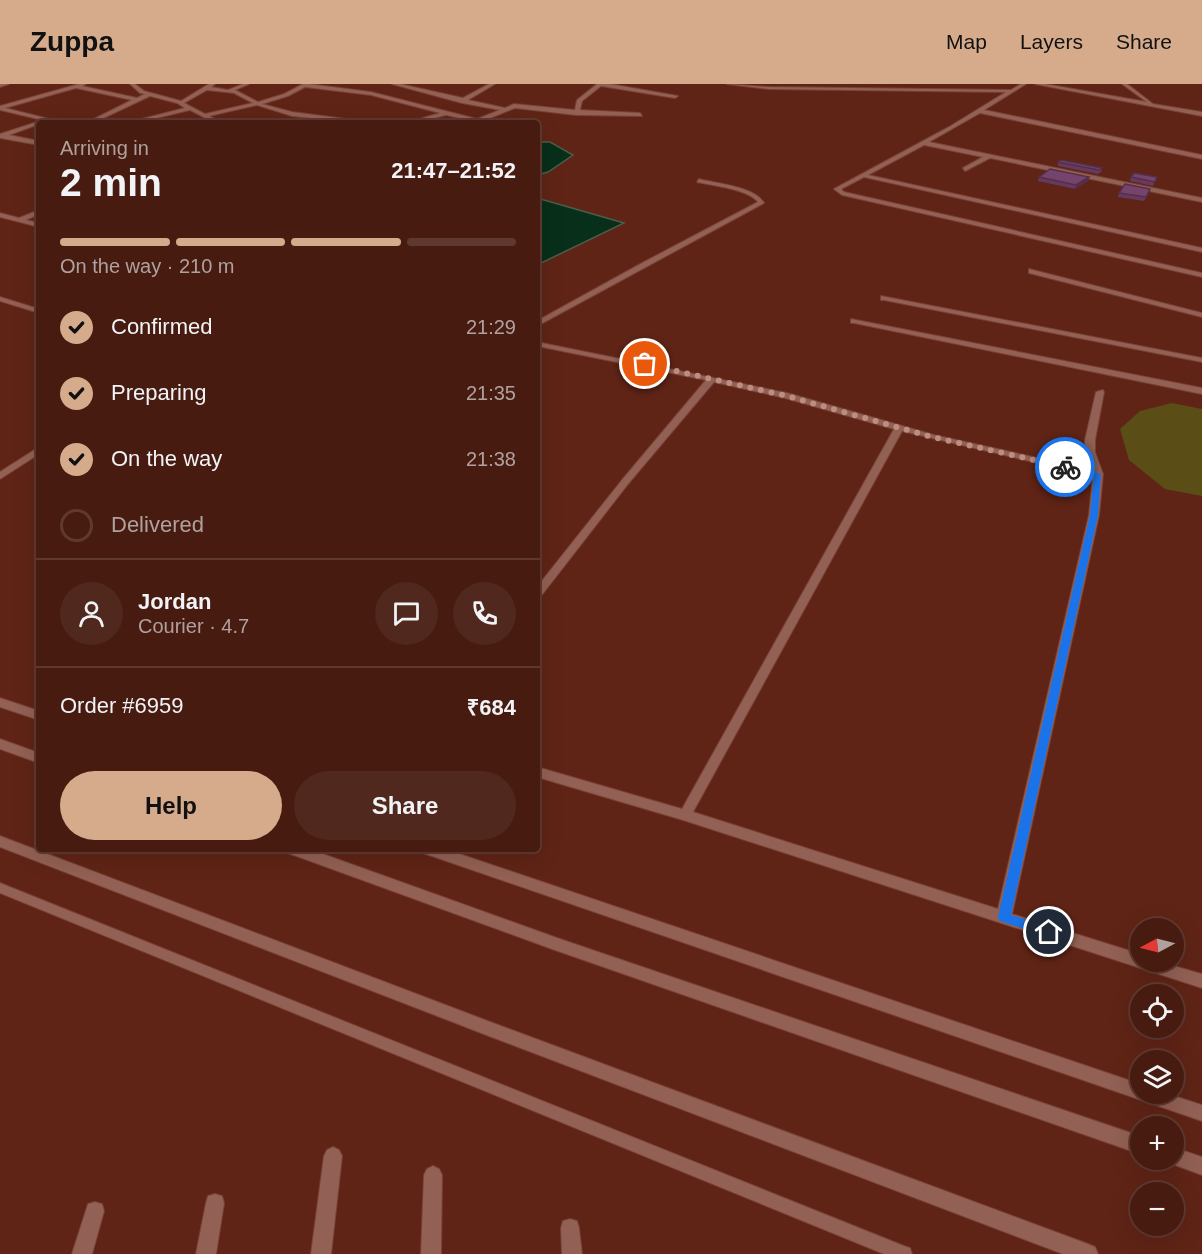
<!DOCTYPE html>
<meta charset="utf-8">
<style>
:root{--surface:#471b10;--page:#51281e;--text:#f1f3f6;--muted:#b0a19f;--line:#5f3930;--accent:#d6ab8b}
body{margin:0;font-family:Arial,sans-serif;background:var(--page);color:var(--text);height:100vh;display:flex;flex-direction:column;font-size:22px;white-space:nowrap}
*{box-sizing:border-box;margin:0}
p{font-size:20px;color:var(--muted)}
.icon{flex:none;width:33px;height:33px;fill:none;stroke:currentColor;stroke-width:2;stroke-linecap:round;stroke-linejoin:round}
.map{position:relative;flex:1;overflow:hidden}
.drawer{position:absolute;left:36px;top:36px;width:504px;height:732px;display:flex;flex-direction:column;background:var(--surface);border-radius:6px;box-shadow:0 6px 24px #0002,0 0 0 2px var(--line)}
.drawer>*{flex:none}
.needle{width:39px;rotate:263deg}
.tools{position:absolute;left:1130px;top:834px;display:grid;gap:12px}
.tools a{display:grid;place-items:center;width:54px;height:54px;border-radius:50%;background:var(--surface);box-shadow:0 6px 24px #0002,0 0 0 2px var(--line);font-size:30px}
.pin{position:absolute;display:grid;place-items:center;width:51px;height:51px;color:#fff;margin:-26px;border:3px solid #fff;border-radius:50%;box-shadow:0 2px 6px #0007}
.courier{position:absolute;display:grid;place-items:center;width:60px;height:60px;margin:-30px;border:4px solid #1a73e8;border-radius:50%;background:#fff;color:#222;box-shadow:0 2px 8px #0007}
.headline em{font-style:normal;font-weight:800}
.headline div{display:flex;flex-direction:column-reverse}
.headline{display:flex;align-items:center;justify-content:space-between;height:102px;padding:0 24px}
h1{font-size:39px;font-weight:800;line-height:45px}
.bar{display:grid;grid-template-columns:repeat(4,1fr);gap:9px 6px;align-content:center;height:72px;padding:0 24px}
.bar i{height:8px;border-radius:4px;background:var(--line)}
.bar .selected{background:var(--accent)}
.bar p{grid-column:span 4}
.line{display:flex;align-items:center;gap:15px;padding:0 24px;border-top:2px solid var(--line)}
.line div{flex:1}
.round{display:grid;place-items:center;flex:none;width:63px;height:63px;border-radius:32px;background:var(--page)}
ol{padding:0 24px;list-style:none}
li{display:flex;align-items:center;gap:18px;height:66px}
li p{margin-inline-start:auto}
li .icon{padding:6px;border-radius:50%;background:var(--accent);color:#111;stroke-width:4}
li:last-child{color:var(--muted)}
li i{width:33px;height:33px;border:3px solid var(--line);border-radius:50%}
.button{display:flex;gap:12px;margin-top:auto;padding:12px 24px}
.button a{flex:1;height:69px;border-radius:36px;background:var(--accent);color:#111;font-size:24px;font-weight:800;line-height:69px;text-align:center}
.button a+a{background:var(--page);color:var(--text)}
header{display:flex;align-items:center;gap:36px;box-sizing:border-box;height:84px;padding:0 30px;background:var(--accent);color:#111}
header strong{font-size:28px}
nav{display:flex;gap:33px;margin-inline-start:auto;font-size:21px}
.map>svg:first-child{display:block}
.green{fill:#5b4d16}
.water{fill:#072f19;stroke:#4c5d4a;stroke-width:1.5}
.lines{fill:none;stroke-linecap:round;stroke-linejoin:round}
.service-casing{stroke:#794134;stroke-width:2}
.minor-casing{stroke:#794134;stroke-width:2}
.tertiary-casing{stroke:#794134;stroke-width:2}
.service{fill:#926054;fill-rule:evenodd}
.minor{fill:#926054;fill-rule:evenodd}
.tertiary{fill:#926054;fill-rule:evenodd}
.wall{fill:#653a5e}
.shaded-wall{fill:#532f4c}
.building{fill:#76436d;stroke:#532f4c;stroke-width:1.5}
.route{fill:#1a73e8}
.done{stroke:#bb8e83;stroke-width:6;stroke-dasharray:0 10.8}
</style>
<header>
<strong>Zuppa</strong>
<nav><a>Map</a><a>Layers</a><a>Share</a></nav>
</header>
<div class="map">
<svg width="1202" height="1170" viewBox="0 0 1202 1170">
<rect width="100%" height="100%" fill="#5f2416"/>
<path class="green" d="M1172,319L1202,325V412L1165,405L1129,376L1120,345L1140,327Z"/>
<path class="water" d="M537,58H550L573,71L548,88L537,91Z
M537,114L624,139L537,181Z"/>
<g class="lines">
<defs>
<path id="service" d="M699,95C717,100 754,102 764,119L537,242V237L644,178L758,118C748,105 714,102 697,98Z
M0,799L904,1162L910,1164L912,1170H884L0,809Z"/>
<path id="minor" d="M0,0H9L0,3Z
M79,0H86L82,2L137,14L145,10L140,9L130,0H135L144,7L181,17L209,0H215L211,3L228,6L243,0H249L235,6L258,18L284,10L303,0H309L371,8L477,35L500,26L462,19L392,0H400L463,14L489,0H495L468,16L505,24L514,20L575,26L577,16L597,0H610L678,12L675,14L601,2L582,17L580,26L640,29L642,32L576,31L515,24L478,39H470L473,37L446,31L415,39H406L440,29L371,11L305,3L288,12L262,20L292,28L377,39H359L292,32L257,21L209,32L222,39H215L190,26L136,39H126L185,24L177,19L150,12L93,39H86L132,16L76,4L5,24L65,39H55L0,26V22ZM207,6L234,9L253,19L205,30L184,19Z
M727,0L769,3L1011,6L1021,0H1026L984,26L1202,71V75L980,29L929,58L1202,114V118L990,74L965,87L963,84L983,73L924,61L868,91L1202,164V168L864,93L841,105L844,108L1202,189V193L842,111L834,105L949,43L1006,8L769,5Z
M1035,0H1045L1147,18L1122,0H1127L1153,20L1202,28V32Z
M37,38L42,39L9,51L39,57V61L0,54V50Z
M39,126V130L26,136L39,139V143L0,133V129L19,134Z
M1029,185L1202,229V233L1029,189Z
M881,212L1202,274V278L884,216H881Z
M0,213L39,225V229L0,217Z
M851,235L1202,304V310L854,239H851Z
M537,258L787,309L934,351L1092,386L1085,368V356L1096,308L1103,306L1104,308L1095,356V368L1103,390L1099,431L1012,830L1140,870V878H1160L1202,890V904L683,736L537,693V683L682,725L894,345L785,314L714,298L628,400L541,512L537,513V503L622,396L706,296L537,262ZM902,347L1093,392L1089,431L998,825L693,728Z
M39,363V370L0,395V388Z
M0,614L39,627V636L0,623Z
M421,765H445L1140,1000V1010H1168L1202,1021V1037L423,769Z
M333,1063L339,1066L342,1072L331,1170H311L324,1072L327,1066Z
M433,1082L439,1085L442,1091L441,1170H421L424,1091L427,1085Z
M215,1110L222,1112L224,1119L216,1170H196L206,1119L208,1112Z
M95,1118L102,1120L104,1127L92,1170H72L88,1120Z
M570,1135L577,1137L579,1144L582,1170H562L561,1144L563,1137Z"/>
<path id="tertiary" d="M0,655L39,669V679L0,665Z
M0,752L501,942L1088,1160L1095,1163L1098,1170H1063L489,952L0,763Z
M286,765H309L560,855L1140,1052V1070L552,865L288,769Z
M1173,1063L1202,1073V1091L1167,1078L1166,1076H1173Z"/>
</defs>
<use href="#service" class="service-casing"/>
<use href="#minor" class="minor-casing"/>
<use href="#tertiary" class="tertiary-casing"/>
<use href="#service" class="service"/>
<use href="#minor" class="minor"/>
<use href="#tertiary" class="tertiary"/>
</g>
<path class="wall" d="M1058,78L1102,84L1101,88L1098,90L1058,82Z
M1039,93H1089L1088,97L1075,105L1038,97Z
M1131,93H1157L1153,102L1130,97Z
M1119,109H1149L1144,117L1118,113Z"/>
<path class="shaded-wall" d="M1089,93L1088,97L1075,105L1076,101Z"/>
<path class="building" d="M1061,76L1102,84L1099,86L1058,78Z
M1050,85L1089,93L1076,101L1039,93Z
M1134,89L1157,93L1155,98L1131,93Z
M1125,100L1150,105L1146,113L1119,109Z"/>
<path class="route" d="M1065,380L1101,390L1098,431L1011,831L1054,844L1056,848L1054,852L1049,853L1000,837L998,833L1090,431L1094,391L1062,384V381Z"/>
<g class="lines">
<path class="done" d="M645,280L787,312L932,353L1065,383"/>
</g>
</svg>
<div class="tools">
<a><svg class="needle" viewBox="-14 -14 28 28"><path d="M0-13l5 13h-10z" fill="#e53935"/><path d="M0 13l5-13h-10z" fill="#b0a19f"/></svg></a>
<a><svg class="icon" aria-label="locate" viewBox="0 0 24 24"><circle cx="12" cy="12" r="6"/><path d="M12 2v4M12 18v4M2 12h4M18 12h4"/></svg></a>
<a><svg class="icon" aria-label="layers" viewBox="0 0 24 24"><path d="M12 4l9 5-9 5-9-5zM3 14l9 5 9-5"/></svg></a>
<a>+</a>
<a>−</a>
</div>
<div class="pin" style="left:645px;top:280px;background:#ea580c"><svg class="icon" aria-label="bag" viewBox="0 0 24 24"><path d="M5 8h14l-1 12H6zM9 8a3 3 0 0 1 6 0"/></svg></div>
<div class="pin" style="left:1049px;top:848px;background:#1f2937"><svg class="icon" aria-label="home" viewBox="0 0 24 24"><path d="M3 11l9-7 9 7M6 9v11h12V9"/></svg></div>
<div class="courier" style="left:1065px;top:383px"><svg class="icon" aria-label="bike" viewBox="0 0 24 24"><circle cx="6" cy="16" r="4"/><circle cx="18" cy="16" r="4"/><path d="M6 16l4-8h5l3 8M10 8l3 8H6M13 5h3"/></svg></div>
<section class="drawer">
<div class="headline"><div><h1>2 min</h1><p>Arriving in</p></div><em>21:47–21:52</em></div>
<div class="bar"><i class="selected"></i><i class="selected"></i><i class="selected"></i><i></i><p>On the way · 210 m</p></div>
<ol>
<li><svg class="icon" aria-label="check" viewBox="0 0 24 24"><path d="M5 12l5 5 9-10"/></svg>Confirmed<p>21:29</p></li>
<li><svg class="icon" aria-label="check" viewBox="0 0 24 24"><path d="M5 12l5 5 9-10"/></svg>Preparing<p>21:35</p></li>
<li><svg class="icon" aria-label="check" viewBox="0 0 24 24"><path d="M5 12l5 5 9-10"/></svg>On the way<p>21:38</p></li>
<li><i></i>Delivered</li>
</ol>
<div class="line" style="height:108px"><a class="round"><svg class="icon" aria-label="person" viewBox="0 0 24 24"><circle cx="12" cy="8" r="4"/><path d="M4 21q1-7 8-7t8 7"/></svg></a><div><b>Jordan</b><p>Courier · 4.7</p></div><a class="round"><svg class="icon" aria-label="chat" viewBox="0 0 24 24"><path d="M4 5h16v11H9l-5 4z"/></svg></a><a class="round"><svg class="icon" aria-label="phone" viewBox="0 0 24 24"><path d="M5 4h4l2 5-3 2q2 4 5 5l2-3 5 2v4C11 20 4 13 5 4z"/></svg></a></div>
<div class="line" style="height:78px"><div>Order #6959</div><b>₹684</b></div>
<div class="button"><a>Help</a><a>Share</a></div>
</section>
</div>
